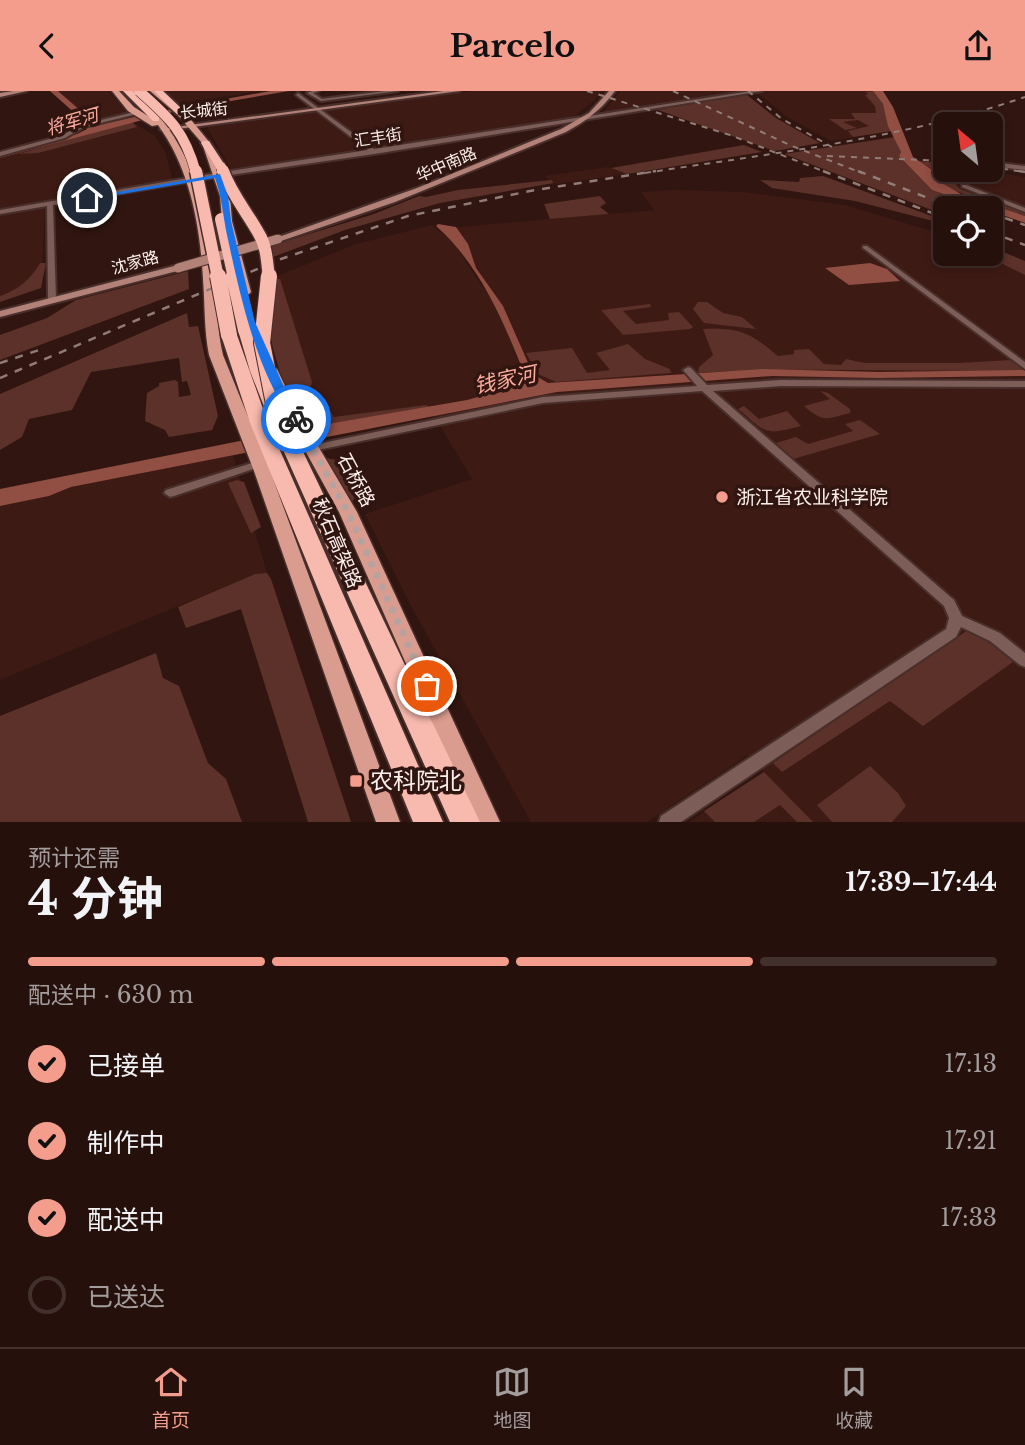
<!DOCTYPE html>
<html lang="zh">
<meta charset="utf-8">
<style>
:root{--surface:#25100c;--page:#311e1a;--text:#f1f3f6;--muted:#a39d9d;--line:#42302d;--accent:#f49d8d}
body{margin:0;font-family:"Libre Baskerville","Noto Sans SC",serif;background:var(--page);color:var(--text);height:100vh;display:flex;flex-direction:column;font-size:26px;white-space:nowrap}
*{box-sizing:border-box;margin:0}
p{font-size:23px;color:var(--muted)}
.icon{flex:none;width:38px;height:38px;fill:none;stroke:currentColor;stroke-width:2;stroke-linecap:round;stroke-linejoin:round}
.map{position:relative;height:731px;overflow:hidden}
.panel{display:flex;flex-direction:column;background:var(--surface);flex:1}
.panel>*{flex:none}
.needle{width:46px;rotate:331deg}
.fabs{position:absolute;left:933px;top:21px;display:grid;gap:14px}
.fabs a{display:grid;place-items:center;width:70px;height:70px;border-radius:10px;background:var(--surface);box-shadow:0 4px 10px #0003,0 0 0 2px var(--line);font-size:35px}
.pin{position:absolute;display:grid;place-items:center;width:60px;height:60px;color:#fff;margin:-30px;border:4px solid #fff;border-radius:50%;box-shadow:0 2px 7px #0007}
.courier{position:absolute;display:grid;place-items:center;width:70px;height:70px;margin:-35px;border:5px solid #1a73e8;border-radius:50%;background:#fff;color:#222;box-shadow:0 2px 9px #0007}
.head em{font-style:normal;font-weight:700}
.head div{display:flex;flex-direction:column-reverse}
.head{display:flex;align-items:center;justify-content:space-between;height:119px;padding:0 28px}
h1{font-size:46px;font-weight:700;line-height:52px}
.bar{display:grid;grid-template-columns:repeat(4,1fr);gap:10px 7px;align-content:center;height:84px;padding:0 28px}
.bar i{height:9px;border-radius:5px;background:var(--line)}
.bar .current{background:var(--accent)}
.bar p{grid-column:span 4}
ol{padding:0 28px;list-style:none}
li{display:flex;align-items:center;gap:21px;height:77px}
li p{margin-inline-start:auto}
li .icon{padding:7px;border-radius:50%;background:var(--accent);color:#111;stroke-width:4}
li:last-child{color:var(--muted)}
li i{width:38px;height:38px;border:4px solid var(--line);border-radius:50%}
header{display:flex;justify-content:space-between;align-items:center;height:91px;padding:0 28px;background:var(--accent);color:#111;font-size:32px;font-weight:700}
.menu{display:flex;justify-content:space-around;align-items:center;height:98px;border-top:2px solid var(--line);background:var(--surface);font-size:19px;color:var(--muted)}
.menu a{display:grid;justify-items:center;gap:4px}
.menu .current{color:var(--accent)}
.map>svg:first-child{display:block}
.built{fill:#3e1a14}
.green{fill:#5c3129}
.water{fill:#914e43}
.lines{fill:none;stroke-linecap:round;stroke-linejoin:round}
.street-casing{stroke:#492f2b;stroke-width:4}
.secondary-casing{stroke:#492f2b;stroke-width:4}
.primary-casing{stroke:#492f2b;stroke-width:3}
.highway-casing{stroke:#492f2b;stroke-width:4}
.street{fill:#7c5d57;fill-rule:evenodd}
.secondary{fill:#b28178;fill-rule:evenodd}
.primary{fill:#db9c90;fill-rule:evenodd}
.highway{fill:#f8baae;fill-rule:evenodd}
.rail-far1{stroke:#917c78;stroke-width:2;stroke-dasharray:6 6;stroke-linecap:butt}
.rail{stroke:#917c78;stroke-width:2.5;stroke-dasharray:8 8;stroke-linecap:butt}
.secondary-bridge-casing{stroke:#492f2b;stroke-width:11;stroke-linecap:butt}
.highway-bridge-far2-casing{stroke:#492f2b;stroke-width:11;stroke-linecap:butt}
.highway-bridge-far1-casing{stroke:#492f2b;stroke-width:15;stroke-linecap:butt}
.highway-bridge-casing{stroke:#492f2b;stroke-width:18;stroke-linecap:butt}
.secondary-bridge{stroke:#b28178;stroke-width:9}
.highway-bridge-far2{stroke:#f8baae;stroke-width:10}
.highway-bridge-far1{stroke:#f8baae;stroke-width:12}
.highway-bridge{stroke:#f8baae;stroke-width:16}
.route{fill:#1a73e8}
.done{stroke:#b6a3a0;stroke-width:7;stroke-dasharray:0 12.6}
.poi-dot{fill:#f49d8d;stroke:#311510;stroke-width:2.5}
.labels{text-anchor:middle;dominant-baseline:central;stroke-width:7;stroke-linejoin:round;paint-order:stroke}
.far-street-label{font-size:16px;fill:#fdf0ed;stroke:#311510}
.far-water-label{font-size:18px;font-style:italic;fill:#fcac9d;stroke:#311510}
.street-label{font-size:19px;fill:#fdf0ed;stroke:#311510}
.poi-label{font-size:19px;fill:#fdf0ed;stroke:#311510;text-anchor:start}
.water-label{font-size:21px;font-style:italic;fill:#fcac9d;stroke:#311510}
.near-poi-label{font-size:23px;fill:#fdf0ed;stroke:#311510;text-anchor:start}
</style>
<header><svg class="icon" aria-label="back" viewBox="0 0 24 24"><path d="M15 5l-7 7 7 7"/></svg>Parcelo<svg class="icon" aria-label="share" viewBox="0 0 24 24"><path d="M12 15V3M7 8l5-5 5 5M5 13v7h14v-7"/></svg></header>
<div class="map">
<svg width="1025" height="731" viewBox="0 0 1025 731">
<rect width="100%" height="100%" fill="#311510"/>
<path class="built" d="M58,0H108L129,22L91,31Z
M165,0H260L179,13Z
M472,0H601L595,9L573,26L376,57L323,20Z
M620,0H744L746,1L603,22Z
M750,0H873L892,40L831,50L786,25L760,4Z
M315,21L364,59L231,78L207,36Z
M132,31L155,45L166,62L173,91L45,112L41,197L0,209V67Z
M940,75H945V79H979L1025,86V122L960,98L950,90Z
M608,76L627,83L556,93L544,85Z
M675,99L744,101L845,114L945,144V163H990L1025,173V731H689L764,681L748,664L647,731H531L411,515L365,423L472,388L432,321L534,298L500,215L448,137L654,119L641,101Z
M432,134L453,151L497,217L525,285L524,290L520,294L467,309L310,336L275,253V186L356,153Z
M233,364L267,482L255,483L0,589V415L49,405L71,396Z"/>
<path class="green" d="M873,0L883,13L892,40L853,46L848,40L869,35L858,29L843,31L857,37L845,39L829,28H855L851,22H876L875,15L865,4L868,3L866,1Z
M747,4L776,27L820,52L775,60L655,18Z
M132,31L137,36L38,62L18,63Z
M895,46L901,61L899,65L932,99L983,117H945V124L784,63Z
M744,54L762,61L627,83L611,77Z
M918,70L945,72L941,77L960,98L1025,122V125L953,99L942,92L934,79Z
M823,85L945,130V133L855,110L772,97L760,89L799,91L800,87Z
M551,89L554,92L440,112L345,139L273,166L270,155L374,123L419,105L426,106L458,99Z
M600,105L606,112L600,116L609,123L550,128L544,113Z
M991,156L1025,170V184L982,163H990Z
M40,172H46L41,197L0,211V205C18,199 31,188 40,172Z
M188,180L189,198L0,269V244L47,227L76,209Z
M280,188L312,291L311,295L287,300C272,259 264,233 269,189Z
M698,211H707L723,222L742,226L756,238L704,232L693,218Z
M650,213L651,216L623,220L636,233L669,229L668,222L679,221L693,236L690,238L623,244L601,219Z
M187,222L189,236L198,235L218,325L212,339L169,346L165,339L145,330L147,302L159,295V292L175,289L178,291L179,306L191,304L187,290L182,291L179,267L91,281L72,319L29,328L22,346L0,359V303Z
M703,238C740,236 751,242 778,265L794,263V259L809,258L824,273L841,274L846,268L865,272H958L1012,269L1023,279C915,282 806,275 698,282L699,276L713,264Z
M628,253L645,268L670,278L671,282L556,291L538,283L526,262L572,257L587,282L610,279L596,262Z
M820,300L828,302L850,318V322C826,328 824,332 804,315L830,308Z
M426,314L430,316L310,336L305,319L327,315L334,326Z
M744,315L759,328L787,320L801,335C763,345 767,342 738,318Z
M860,329L880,343L793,368L776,352L796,346L808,353L853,340L845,333Z
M326,367L341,370L359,402L351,412Z
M237,389L244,391L261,436L251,442L228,392Z
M267,482L271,488L351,731H308L241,518L186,537L178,516L255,483Z
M968,539L998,556L1013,571L923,635L890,610L782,681L773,672Z
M156,562L163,587L179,595L208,672L226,688L242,731H0V625Z
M870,675L898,702L906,715L892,731H832L817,714Z
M764,681L813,731H797L780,714L754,731H715L704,720Z"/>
<path class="water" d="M50,0H58L97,34L181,16L270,0H289L184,18L0,67V65L77,43L87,38L79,26Z
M873,0H883L893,16L913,66L937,82L942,92L961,103L1025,125V132L991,120L990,117H983L932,99L899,65L901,61L888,35L883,13Z
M438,133L456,136L468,153L476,177L503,215L533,283L548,292L763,278L879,281L1025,279V285L879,287L772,285L557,301L71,396L49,405L0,415V398L310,336L467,309L520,294L525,285C504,231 480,174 436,135Z
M870,172L887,178L900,190L849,194L825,177Z"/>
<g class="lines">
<defs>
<path id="street" d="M312,0H319L313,2L322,8L385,0H398L321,10L307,2Z
M751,0H762L374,63L217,86L53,114L56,209L52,211L48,209L47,115L0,123V119L217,82L368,59L296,4L298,2L374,58Z
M139,20L141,22L84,36L65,47L0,65V61L61,45L80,34Z
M990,71L1025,75V79L990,75Z
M962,94H966L1025,117V121L962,96Z
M863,155H867L1025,271V278L863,157Z
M688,276L691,277L707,294L781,289L1025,290V296L781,295L713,300L954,509L962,525L1000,542L1025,562V576L1020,574L990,550L961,536L956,546L681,731H659L661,725L946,538L949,527L944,515L702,300L543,312L313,360L308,357L313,354L543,306L697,295L683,279Z
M258,370L263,373L262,375L174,405L170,406L164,402L166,399Z"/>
<path id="secondary" d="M13,0H27L0,6V2Z
M443,0H460L163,40L160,38Z
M609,0H615C601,19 586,30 566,41L395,111L281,150L273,148L417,97L561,38L589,22Z
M178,174L181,175V179L0,226V220Z"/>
<path id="primary" d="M112,0H119L134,16L156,30L129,0H136C191,51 209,116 215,189C217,214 217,239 223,264L270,380L400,731H376L254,380L209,264C204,239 205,214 203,188C200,134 190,78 158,34L152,35L128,20Z
M150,0H157L183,19L210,52L230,105L232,130L251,201L249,203H241L239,201L222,130L220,105L202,52L177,23Z
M270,274L277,278L295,316L357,421L500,731H476L339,421L281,316L263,278Z"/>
<path id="highway" d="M123,0H132L159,26V30H153Z
M154,0H163L183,19V23H177Z
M203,50H209L226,76L225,78H217L201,52Z
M246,234L254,239L266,280L285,323L480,731H450L267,323L250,280L238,239Z
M229,239L237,244L268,332L443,731H413L250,332L221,244Z"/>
</defs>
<use href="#street" class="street-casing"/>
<use href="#secondary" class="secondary-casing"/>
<use href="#primary" class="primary-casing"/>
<use href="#highway" class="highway-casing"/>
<use href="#street" class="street"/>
<use href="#secondary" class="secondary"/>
<use href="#primary" class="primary"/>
<use href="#highway" class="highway"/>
<path class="rail-far1" d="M587,0L730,44L828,82
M673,0L792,55L862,82
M748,0L782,28L832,56
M827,65L945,70
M990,76L1025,81
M645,82C773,62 902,48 1025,6"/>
<path class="rail" d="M823,80L945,127
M858,80L954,117
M1019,80L1025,81
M944,105L978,117
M990,122L1025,134
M990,141L1025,154
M0,272L39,259
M0,287L281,168L408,125L530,100L656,80"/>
<defs>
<path id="secondary-bridge" d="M178,177L278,148"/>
<path id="highway-bridge-far2" d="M139,0C170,27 185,41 196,82
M221,76L223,82"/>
<path id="highway-bridge-far1" d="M196,80L218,187
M223,80C232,104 247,121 259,143C267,156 267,172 269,187
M221,128L234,187"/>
<path id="highway-bridge" d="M218,185L229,244
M234,185L246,239
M269,185L262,252L276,323"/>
</defs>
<use href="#secondary-bridge" class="secondary-bridge-casing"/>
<use href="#highway-bridge-far2" class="highway-bridge-far2-casing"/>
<use href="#highway-bridge-far1" class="highway-bridge-far1-casing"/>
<use href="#highway-bridge" class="highway-bridge-casing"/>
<use href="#secondary-bridge" class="secondary-bridge"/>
<use href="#highway-bridge-far2" class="highway-bridge-far2"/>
<use href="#highway-bridge-far1" class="highway-bridge-far1"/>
<use href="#highway-bridge" class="highway-bridge"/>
</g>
<path class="route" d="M220,83L228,105L231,130L255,231L293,316L301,328L299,330H292C255,275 241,208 227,144C223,125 222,106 215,87L87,109L84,107Z"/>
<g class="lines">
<path class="done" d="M296,328L348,421L427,595"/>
</g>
<g class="poi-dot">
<circle cx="722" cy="406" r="7"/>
<rect x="349" y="683" width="14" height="14" rx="3.5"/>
</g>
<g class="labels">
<g class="far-street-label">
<text transform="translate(204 19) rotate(-6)">长城街</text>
<text transform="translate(378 46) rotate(-9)">汇丰街</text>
<text transform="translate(446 73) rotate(-23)">华中南路</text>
<text transform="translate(135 171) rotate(-15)">沈家路</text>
</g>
<g class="far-water-label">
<text transform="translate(72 31) rotate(-16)">将军河</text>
</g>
<g class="street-label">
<text transform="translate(356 389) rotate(62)">石桥路</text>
<text transform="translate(337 452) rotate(67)">秋石高架路</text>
</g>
<g class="poi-label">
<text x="736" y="406">浙江省农业科学院</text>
</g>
<g class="water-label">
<text transform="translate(505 289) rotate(-12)">钱家河</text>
</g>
<g class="near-poi-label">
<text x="370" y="690">农科院北</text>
</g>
</g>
</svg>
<div class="fabs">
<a><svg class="needle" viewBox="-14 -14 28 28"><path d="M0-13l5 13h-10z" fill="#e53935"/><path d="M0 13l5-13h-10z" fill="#a39d9d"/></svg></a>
<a><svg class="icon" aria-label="locate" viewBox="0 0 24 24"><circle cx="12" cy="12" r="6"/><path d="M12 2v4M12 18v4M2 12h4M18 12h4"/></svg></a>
</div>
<div class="pin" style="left:427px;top:595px;background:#ea580c"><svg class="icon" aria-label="bag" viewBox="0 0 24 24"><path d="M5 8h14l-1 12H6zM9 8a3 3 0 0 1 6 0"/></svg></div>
<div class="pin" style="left:87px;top:107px;background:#1f2937"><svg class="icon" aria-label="home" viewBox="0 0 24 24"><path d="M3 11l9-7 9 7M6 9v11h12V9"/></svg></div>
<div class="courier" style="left:296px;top:328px"><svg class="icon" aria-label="bike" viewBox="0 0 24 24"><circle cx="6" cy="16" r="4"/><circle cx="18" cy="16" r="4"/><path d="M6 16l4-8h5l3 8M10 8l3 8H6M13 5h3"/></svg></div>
</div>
<section class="panel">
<div class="head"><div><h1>4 分钟</h1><p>预计还需</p></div><em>17:39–17:44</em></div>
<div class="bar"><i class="current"></i><i class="current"></i><i class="current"></i><i></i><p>配送中 · 630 m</p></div>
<ol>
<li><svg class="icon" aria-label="check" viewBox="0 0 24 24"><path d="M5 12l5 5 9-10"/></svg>已接单<p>17:13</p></li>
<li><svg class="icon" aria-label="check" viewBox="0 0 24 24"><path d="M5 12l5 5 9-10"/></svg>制作中<p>17:21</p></li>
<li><svg class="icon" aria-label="check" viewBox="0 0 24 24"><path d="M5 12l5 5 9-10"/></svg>配送中<p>17:33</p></li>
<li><i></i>已送达</li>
</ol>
</section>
<nav class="menu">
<a class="current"><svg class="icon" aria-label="home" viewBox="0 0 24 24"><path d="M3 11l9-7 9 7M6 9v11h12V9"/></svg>首页</a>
<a><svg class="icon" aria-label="map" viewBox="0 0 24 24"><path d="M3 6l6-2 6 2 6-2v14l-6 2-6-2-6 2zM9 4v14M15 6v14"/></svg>地图</a>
<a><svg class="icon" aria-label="saved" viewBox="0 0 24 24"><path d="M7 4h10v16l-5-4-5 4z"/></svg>收藏</a>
</nav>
